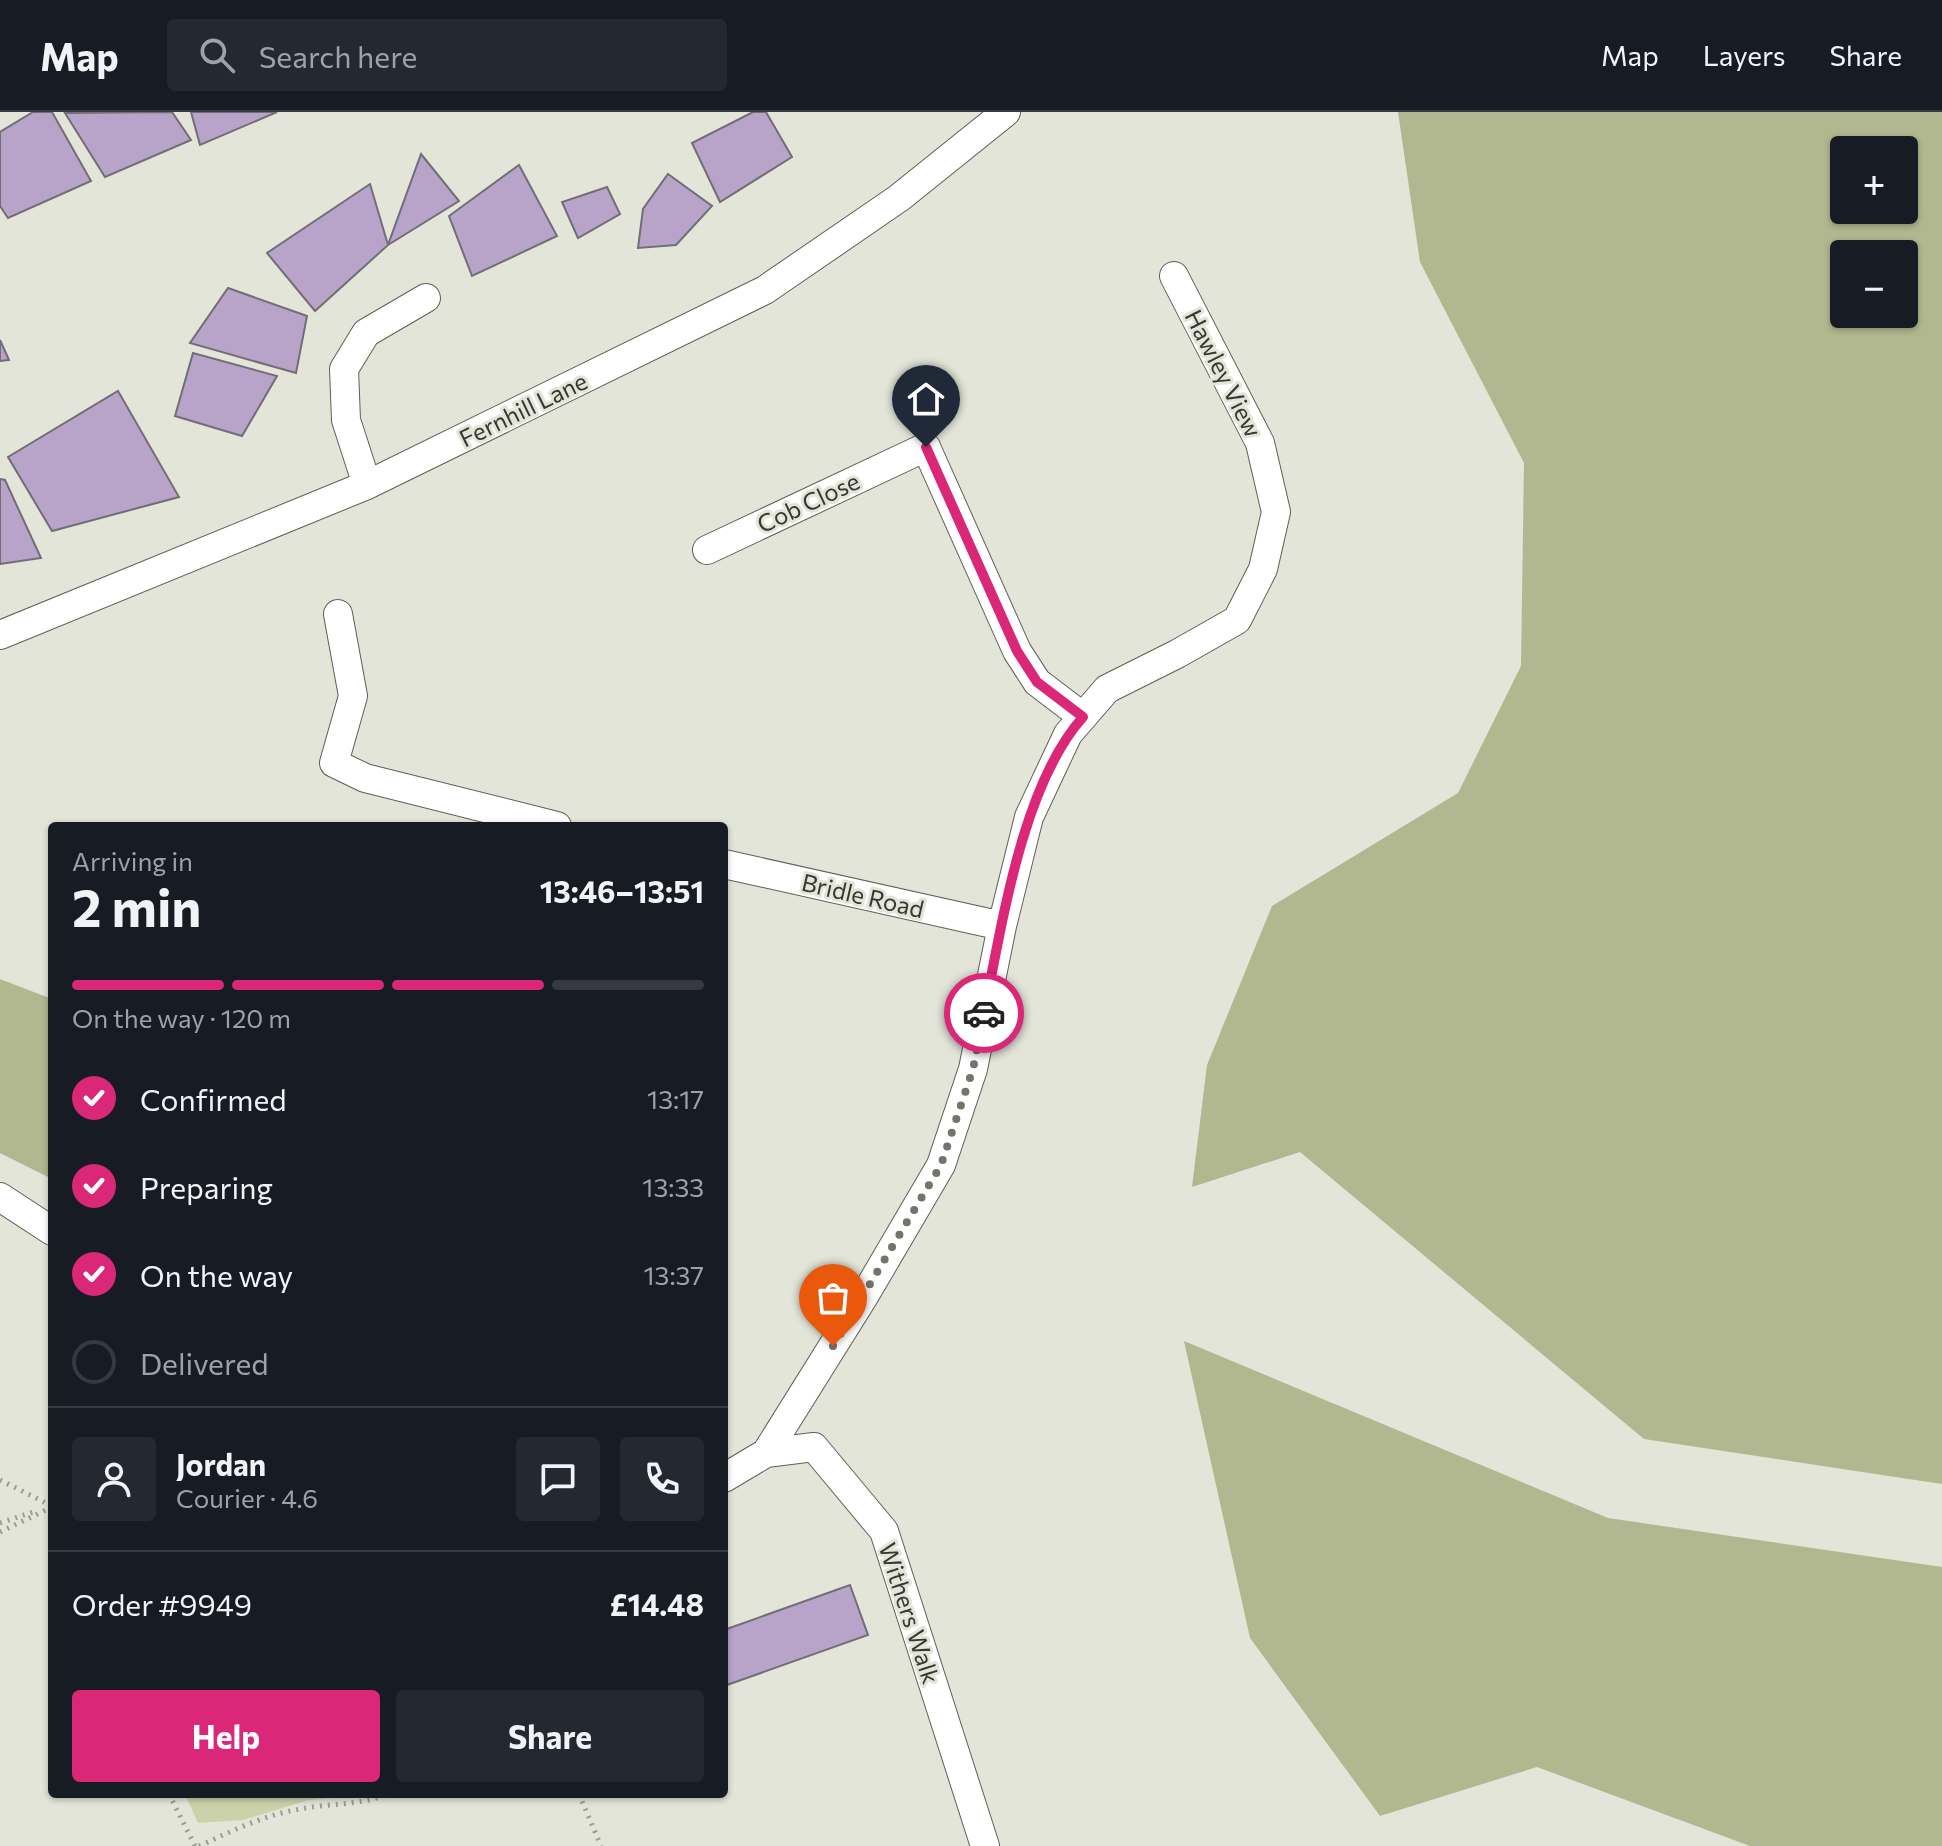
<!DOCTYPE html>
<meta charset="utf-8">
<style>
:root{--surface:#171b24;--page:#242831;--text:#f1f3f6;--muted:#9ea1a6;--line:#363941;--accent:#db2777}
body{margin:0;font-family:Commissioner,sans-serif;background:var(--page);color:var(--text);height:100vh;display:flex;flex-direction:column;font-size:30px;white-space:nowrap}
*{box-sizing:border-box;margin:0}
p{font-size:26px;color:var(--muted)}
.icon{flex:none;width:44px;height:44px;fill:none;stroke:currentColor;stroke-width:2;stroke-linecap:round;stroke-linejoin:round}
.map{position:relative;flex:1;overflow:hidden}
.sheet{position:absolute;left:48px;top:710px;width:680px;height:976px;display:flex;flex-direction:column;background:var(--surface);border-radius:8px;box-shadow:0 2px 6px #0004}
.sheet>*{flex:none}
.fabs{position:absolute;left:1830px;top:24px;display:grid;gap:16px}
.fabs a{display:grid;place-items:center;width:88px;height:88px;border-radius:8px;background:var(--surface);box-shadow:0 2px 6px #0004;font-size:40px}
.pin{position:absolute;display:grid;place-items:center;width:68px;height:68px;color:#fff;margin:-82px -34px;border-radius:50% 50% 50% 0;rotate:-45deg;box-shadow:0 0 8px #0007}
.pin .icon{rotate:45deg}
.courier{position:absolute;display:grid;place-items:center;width:80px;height:80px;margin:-40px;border:6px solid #db2777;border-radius:50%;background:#fff;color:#222;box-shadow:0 2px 10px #0007}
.headline em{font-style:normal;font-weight:700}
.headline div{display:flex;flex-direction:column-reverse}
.headline{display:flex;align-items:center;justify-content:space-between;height:136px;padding:0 24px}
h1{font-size:52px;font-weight:700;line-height:60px}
.bar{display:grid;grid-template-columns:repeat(4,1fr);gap:12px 8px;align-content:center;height:96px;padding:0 24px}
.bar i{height:10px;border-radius:6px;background:var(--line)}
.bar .on{background:var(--accent)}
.bar p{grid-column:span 4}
.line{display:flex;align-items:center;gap:20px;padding:0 24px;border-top:2px solid var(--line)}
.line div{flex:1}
.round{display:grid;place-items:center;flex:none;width:84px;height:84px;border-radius:8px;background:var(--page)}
ol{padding:0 24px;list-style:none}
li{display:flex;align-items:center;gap:24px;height:88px}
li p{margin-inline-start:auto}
li .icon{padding:8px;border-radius:50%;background:var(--accent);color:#fff;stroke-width:4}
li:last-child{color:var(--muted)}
li i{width:44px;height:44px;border:4px solid var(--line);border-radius:50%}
.primary-button{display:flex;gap:16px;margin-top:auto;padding:16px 24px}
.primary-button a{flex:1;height:92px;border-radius:8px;background:var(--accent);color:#fff;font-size:32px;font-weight:700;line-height:92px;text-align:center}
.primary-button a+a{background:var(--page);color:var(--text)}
header{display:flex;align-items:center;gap:48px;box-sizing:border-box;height:112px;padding:0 40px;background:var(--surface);border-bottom:2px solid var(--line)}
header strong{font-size:38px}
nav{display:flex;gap:44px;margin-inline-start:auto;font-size:28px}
.search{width:560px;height:72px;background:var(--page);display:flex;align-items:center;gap:20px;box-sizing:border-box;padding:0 28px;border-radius:8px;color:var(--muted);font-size:30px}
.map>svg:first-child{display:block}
.green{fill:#cbd2aa}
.forest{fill:#b1b88f;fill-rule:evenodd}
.building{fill:#b9a4c9;stroke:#736d77;stroke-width:2}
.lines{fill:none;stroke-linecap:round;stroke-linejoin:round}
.street-casing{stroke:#5e6056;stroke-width:30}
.path{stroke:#9b9d93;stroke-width:5;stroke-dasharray:2 6;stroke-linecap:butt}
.street{stroke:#fff;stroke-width:28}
.done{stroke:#73756d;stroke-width:8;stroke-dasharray:0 14.4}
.route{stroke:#db2777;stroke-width:10}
.labels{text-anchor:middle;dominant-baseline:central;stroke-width:6;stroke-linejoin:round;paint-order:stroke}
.street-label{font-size:24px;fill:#373833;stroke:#e2e5d8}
</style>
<header>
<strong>Map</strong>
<div class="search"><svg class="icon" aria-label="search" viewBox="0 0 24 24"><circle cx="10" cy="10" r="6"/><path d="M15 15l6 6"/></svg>Search here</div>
<nav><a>Map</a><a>Layers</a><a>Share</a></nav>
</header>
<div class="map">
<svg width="1942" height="1734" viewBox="0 0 1942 1734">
<rect width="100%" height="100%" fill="#e2e5d8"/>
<path class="green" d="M185,1682H373L309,1688L243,1708L198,1711Z"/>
<path class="forest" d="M1398,0H1942V1372L1644,1327L1300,1040L1192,1075L1207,953L1272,794L1458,681L1521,554L1524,351L1420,150ZM1844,38H1904V98H1844ZM1844,142H1904V202H1844Z
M0,867L52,887V1067L0,1041Z
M1184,1229L1608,1406L1942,1455V1734H1750L1537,1655L1380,1704L1250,1526Z"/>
<path class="building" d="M33,0H52L91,69L8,106L0,94V20Z
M172,0L191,28L105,65L65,1Z
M191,0H277L200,33Z
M753,0H766L792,45L720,90L692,31Z
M421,42L459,89L388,133Z
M519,53L557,124L472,164L449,104Z
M668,62L712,94L676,133L638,136L643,97Z
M370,72L388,133L315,199L267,141Z
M607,75L620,102L578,126L562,90Z
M228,176L307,204L296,261L190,231Z
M0,228L9,248L0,249Z
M193,241L277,264L242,324L175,304Z
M118,279L179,385L52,419L8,345Z
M0,367L5,368L41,446L0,452Z
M850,1473L868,1523L724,1574V1518Z"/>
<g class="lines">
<defs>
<path id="street" d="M367,373L346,308L344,257L366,221L426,186
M707,438L926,335L1017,539L1037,570L1083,605
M338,502L353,584L334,651L365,666L557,714
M0,523L367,373L765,178L899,86L1006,0
M724,752L1002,814
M0,1085L52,1119
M766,1341L814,1335L884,1419L985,1734
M724,1366L766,1341L866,1181L941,1053L973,957L1002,814L1029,705L1068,622L1107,577L1177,542L1237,508L1263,457L1276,400L1260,331L1174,164"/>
</defs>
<use href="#street" class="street-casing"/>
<path class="path" d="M0,1368L52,1394
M0,1411L33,1400
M0,1420L52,1395
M169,1682L195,1734
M579,1682L601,1734
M199,1734C230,1720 262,1704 295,1698C326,1691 358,1694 389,1682"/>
<use href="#street" class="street"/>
</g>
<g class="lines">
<path class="done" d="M833,1234L941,1053L973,957L984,901"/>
<path class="route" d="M926,335L1017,539L1037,570L1083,605C1022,673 1002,813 984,901"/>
</g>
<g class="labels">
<g class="street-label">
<text transform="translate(1224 261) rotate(63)">Hawley View</text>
<text transform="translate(523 297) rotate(-26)">Fernhill Lane</text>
<text transform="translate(808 390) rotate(-25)">Cob Close</text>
<text transform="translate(863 783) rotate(13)">Bridle Road</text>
<text transform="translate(910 1501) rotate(72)">Withers Walk</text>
</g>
</g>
</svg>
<div class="fabs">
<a>+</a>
<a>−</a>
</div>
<div class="pin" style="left:833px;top:1234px;background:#ea580c"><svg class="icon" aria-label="bag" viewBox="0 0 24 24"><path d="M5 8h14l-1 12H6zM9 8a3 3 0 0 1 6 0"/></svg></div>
<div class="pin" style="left:926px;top:335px;background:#1f2937"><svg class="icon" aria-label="home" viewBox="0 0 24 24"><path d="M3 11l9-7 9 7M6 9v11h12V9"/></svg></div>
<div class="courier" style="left:984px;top:901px"><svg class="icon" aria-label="car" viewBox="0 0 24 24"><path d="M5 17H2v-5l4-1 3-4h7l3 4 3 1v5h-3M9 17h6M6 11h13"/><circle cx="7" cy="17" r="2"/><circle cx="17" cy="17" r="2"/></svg></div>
<section class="sheet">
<div class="headline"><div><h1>2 min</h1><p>Arriving in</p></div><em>13:46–13:51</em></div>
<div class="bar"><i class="on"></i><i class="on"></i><i class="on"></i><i></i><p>On the way · 120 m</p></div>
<ol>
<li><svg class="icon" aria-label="check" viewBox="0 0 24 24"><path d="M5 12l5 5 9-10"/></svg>Confirmed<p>13:17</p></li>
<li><svg class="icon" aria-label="check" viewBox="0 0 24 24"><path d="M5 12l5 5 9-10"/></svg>Preparing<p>13:33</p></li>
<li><svg class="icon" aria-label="check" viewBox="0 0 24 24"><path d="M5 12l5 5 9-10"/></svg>On the way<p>13:37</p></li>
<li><i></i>Delivered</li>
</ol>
<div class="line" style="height:144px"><a class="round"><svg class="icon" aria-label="person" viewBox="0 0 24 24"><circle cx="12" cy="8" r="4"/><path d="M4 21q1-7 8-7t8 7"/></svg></a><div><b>Jordan</b><p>Courier · 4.6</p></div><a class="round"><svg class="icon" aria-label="chat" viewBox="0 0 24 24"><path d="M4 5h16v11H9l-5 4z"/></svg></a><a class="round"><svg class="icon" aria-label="phone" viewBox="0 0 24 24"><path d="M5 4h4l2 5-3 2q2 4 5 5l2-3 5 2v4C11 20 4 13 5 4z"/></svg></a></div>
<div class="line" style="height:104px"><div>Order #9949</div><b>£14.48</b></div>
<div class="primary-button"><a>Help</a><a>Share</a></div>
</section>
</div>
